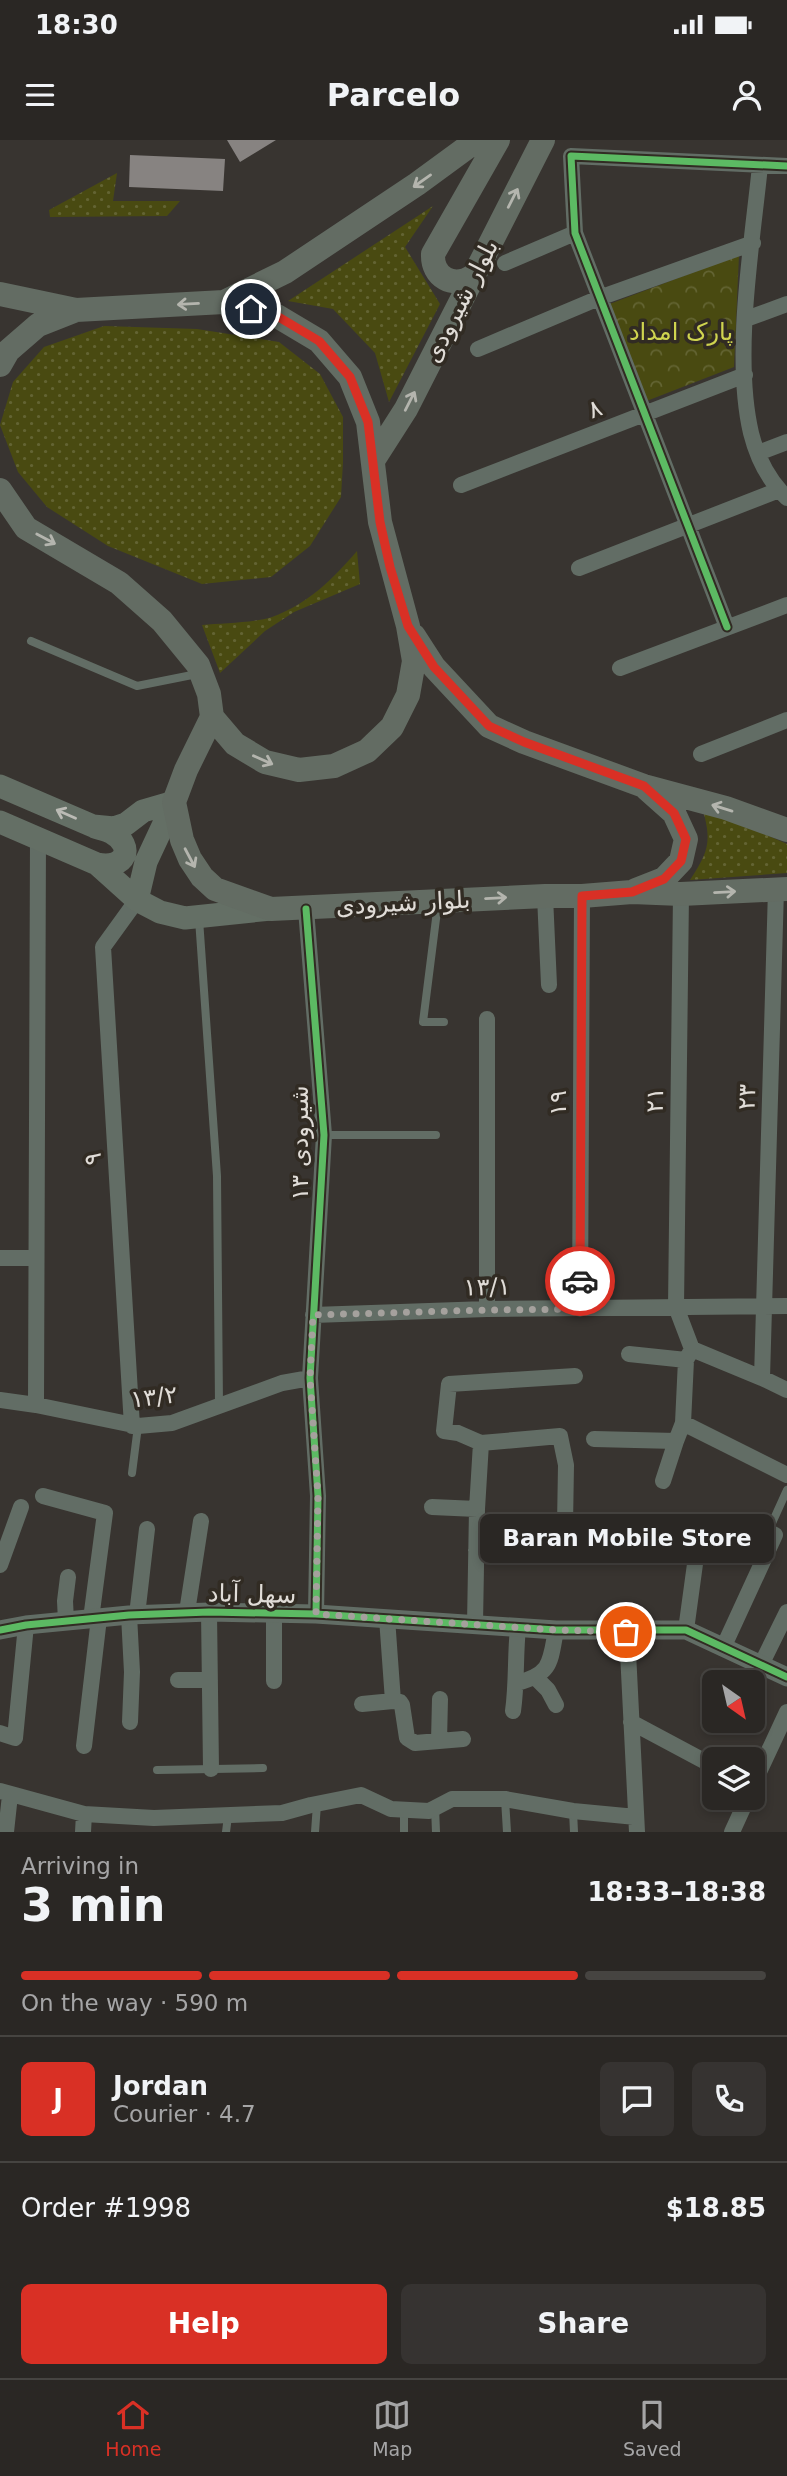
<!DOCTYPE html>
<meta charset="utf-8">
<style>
:root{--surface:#2a2724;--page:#363331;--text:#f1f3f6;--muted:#a5a5a6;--line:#464441;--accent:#d93025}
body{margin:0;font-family:"DejaVu Sans","Noto Naskh Arabic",sans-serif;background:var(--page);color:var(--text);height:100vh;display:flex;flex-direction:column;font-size:26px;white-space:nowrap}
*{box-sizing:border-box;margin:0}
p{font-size:23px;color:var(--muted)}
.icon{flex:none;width:38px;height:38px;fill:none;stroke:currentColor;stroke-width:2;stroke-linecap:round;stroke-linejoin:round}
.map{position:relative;height:1692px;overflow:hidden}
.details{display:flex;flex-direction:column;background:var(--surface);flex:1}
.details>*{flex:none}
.needle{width:46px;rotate:146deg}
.controls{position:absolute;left:702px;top:1530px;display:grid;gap:14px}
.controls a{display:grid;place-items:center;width:63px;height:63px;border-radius:10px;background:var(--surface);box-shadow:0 4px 10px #0003,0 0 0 2px var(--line);font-size:35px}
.pin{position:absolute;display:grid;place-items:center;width:60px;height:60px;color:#fff;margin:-30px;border:4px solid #fff;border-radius:50%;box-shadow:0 2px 7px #0007}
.courier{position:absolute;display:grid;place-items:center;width:70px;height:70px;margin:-35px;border:5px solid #d93025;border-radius:50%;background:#fff;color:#222;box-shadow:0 2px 9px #0007}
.bubble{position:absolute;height:49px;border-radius:10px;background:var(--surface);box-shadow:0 4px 10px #0003,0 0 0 2px var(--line);font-size:23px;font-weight:700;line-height:49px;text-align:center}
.headline em{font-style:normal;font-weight:700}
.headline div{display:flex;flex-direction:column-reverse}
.headline{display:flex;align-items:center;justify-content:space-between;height:119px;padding:0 21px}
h1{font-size:46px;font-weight:700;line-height:52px}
.bar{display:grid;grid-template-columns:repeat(4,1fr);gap:10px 7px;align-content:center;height:84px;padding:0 21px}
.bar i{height:9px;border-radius:5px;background:var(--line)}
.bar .active{background:var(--accent)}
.bar p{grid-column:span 4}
.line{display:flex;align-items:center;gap:18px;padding:0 21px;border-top:2px solid var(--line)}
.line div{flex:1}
.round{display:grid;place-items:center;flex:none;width:74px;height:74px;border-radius:10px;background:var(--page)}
.cta{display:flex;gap:14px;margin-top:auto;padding:14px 21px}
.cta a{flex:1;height:80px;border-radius:10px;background:var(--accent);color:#fff;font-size:28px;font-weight:700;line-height:80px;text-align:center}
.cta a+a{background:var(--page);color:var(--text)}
.status{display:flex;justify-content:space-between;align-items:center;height:49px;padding:0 35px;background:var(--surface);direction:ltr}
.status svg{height:19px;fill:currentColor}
header{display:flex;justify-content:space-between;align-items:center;height:91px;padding:0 21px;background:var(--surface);font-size:32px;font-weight:700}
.dock{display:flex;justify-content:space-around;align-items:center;height:98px;border-top:2px solid var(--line);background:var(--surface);font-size:19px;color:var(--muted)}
.dock a{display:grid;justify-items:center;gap:4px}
.dock .active{color:var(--accent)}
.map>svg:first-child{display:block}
.grass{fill:url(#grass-dots)}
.forest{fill:url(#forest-crowns)}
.building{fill:#878381}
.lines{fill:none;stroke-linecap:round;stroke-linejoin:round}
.service{stroke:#626d65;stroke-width:8}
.minor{stroke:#626d65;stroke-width:16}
.tertiary{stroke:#626d65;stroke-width:19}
.secondary{stroke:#646f65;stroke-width:23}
.primary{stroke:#636c63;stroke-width:24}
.cycleway-casing{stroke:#312b23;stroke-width:11}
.cycleway{stroke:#5cba63;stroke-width:7}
.oneway{stroke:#b4b5ae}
.oneway2{stroke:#bbbbb5}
.done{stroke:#a5a19d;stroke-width:7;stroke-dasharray:0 12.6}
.route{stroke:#d93025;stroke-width:9}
.labels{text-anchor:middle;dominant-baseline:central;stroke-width:7;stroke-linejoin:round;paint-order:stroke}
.street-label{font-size:24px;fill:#e0dcd7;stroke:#312b23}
.park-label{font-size:24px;fill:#cfd44f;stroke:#312b23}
</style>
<div class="status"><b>18:30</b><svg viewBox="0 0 49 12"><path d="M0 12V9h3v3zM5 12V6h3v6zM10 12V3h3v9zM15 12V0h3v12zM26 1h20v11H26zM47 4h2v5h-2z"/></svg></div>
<header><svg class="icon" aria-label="menu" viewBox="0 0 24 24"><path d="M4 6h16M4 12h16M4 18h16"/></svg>Parcelo<svg class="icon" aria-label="person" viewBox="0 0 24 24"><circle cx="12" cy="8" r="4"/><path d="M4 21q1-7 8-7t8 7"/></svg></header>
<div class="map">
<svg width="787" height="1692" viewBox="0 0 787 1692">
<defs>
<pattern id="grass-dots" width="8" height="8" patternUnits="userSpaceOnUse" patternTransform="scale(1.75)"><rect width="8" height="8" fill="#494a11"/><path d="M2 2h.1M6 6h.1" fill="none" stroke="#636433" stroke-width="1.8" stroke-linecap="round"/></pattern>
<pattern id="forest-crowns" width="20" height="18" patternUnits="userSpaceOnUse" patternTransform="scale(1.75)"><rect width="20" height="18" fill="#494a11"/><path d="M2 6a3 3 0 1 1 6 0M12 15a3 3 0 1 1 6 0" fill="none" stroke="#636433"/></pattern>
</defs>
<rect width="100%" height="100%" fill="#383430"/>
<path class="grass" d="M117,33L113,61H180L167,76L50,77L49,70Z
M433,66L405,107L440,164L389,262L375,213L333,169L288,161Z
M104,186L197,189L279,202L320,234L343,277V322L341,357L310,406L271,437L202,444L108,406L47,367L18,332L0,285L13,242L44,207Z
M357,411L360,444L294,472L265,491L220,533L202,485C222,483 253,483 272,477C308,464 333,439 357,411Z
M702,667L787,704V733L690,740C709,711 712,701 702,667Z"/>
<path class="forest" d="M739,115L734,227L644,262L607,165Z"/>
<path class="building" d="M227,0H276L240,22Z
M130,15L225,19L223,51L129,47Z"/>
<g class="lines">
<path class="service" d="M31,501L137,546L197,534
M438,763L423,882H444
M199,779L217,1036L219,1265
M324,995H436
M132,1333L138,1286
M768,1392L787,1350
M157,1630L263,1628
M505,1659L507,1692
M435,1667L436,1692
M404,1670V1692
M573,1671L574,1692
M226,1692L228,1676
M315,1692L317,1664"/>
<path class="minor" d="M760,26C752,105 733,216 751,293C757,317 769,341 787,358
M505,123L575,93
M746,179L787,164
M478,209L599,158L753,103
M758,313L787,302
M461,345L745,235
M579,428L779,350
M727,487L575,93L571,16L787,26
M620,528L787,465
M701,614L787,580
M681,754L676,1167L692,1209
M545,756L549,845
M306,769L324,995L310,1238L318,1356L316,1474
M0,1118H35
M487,1169V879
M580,1169L582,756
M313,1175L487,1169L787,1166
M692,1209L762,1238L787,1250
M629,1214L686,1220
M762,1238L776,749
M0,1260L36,1265L138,1286L172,1283L282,1243L310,1238
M36,1265L38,697
M683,1283L787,1335
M132,1286L103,807L137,760
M594,1299L676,1301L683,1283L686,1220L692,1209
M481,1303L458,1293L444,1291L449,1244L575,1236
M481,1303L560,1296L566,1325L565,1385
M663,1341L676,1301
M43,1356L105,1373L91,1479
M432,1367L477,1369
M627,1394L687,1392L696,1395L698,1402L686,1490
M476,1410L537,1405
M0,1425L21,1367
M187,1472L201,1381
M209,1472L211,1629
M129,1475L132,1532L130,1582
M137,1475L147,1389
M387,1478L393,1561L400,1562L402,1565L407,1598L415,1603L463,1599
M66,1481L65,1461L68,1437
M475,1484L477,1369L481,1303
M627,1492L637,1692
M723,1508L775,1395L750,1383
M761,1525L787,1472
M536,1538L548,1550L556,1565
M178,1540H210
M274,1541V1472
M517,1543C552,1534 550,1522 556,1490
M362,1564L393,1561
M513,1571C517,1543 515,1516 518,1488
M631,1582L704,1621
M0,1593L15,1598L26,1485
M439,1601L440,1559
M84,1606L99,1478
M752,1647L787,1572
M0,1651L84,1674L154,1678L282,1673L311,1665L361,1655L391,1669L429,1671L452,1659H505L573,1671L636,1677
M6,1692L10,1655
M83,1692L84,1674
M732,1692L748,1657"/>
<path class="tertiary" d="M0,1490L26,1485L129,1475L209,1472L316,1474L556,1490H686L787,1537"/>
<path class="secondary" d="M0,646L93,686L114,688L126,684L143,671L174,662
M0,682L97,724L137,760L160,772L185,778L271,769
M95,687C100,689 107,690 112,693C135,706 126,730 97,724
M137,760L146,722L174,662"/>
<path class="primary" d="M473,136C453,149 432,137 433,114L498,0
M0,154L76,170
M224,162L285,132L417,44L477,0
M0,225L8,211L38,185L76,170L224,162L277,176L319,201L350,237L368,282L380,382L408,486L414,521L408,555L392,587L367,611L334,626L299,630L265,622L235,604L212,577L209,554L198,525L162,481L119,443L26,388L0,350
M374,319L406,269L543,0
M414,496L434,527L489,586L524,602L644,646L726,668L787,690
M212,577L186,630L174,662L182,700L190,719L202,737L215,749L271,769L545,756H582L632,752L681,754L787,749
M636,750L664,739L681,721L686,699L674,673L647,649"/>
<defs>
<path id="cycleway" d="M727,487L575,93L571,16L787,26
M306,769L324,995L310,1238L318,1356L316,1474
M0,1490L26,1485L129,1475L209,1472L316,1474L556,1490H686L787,1537"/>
</defs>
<use href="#cycleway" class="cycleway-casing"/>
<use href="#cycleway" class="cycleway"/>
</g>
<defs><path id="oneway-shaft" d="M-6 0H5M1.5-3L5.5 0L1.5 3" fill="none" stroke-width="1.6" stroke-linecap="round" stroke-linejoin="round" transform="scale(1.75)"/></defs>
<g class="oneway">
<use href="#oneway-shaft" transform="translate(422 41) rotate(145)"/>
<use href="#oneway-shaft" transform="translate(513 58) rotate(-63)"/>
<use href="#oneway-shaft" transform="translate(188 164) rotate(177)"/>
<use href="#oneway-shaft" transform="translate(410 261) rotate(-63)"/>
<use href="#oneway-shaft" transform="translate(46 399) rotate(28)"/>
<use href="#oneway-shaft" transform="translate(263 620) rotate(24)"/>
<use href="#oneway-shaft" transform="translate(722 668) rotate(-163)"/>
<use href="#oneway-shaft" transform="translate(190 718) rotate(62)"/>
<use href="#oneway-shaft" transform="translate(725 752) rotate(-3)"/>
<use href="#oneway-shaft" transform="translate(496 758) rotate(-3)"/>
</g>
<use class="oneway2" href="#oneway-shaft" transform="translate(66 674) rotate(-156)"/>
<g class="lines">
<path class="done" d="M580,1141V1169L487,1170L313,1175L310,1238L318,1356L316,1474L556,1490L626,1492"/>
<path class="route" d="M251,169L277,176L319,201L350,237L368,282L380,382L390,427L408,486L434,527L489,586L524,602L644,646L674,673L686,699L681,721L664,739L632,752L582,756L580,1141"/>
</g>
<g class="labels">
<g class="street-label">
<text transform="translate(461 161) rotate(-63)">بلوار شیرودی</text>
<text transform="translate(595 269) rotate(-21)">۸</text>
<text transform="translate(403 763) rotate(-3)">بلوار شیرودی</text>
<text transform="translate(747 957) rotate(-88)">۲۳</text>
<text transform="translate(655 960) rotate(-89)">۲۱</text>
<text transform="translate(558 963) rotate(-90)">۱۹</text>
<text transform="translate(300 1003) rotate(-90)">شیرودی ۱۳</text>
<text transform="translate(93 1019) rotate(-93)">۹</text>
<text transform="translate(487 1147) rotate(-1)">۱۳/۱</text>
<text transform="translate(154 1257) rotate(-7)">۱۳/۲</text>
<text transform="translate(252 1454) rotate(1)">سهل آباد</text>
</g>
<g class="park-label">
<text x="681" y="192">پارک امداد</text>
</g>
</g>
</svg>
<div class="controls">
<a><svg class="needle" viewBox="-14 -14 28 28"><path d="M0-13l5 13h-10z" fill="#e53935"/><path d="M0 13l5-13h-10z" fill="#a5a5a6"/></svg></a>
<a><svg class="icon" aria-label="layers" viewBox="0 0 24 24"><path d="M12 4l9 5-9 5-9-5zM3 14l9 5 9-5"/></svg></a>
</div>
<div class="pin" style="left:626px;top:1492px;background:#ea580c"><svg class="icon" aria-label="bag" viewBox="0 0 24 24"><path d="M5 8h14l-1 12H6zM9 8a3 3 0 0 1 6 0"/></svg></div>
<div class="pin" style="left:251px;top:169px;background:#1f2937"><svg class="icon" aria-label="home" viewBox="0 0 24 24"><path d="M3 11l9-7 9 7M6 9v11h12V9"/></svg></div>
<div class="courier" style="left:580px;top:1141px"><svg class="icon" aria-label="car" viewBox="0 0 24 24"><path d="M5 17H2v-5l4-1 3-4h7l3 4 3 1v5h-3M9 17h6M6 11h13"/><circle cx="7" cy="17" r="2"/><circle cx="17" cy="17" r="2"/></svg></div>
<div class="bubble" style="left:480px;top:1374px;width:294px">Baran Mobile Store</div>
</div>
<section class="details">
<div class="headline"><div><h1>3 min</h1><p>Arriving in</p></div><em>18:33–18:38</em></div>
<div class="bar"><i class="active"></i><i class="active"></i><i class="active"></i><i></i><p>On the way · 590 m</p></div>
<div class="line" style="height:126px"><b class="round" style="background:var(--accent);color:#fff">J</b><div><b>Jordan</b><p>Courier · 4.7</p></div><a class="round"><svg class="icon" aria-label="chat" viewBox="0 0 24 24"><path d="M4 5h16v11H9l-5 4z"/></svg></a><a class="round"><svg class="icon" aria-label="phone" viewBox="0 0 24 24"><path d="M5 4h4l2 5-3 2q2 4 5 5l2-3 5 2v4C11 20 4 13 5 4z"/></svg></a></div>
<div class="line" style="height:91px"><div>Order #1998</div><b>$18.85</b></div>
<div class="cta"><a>Help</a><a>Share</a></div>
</section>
<nav class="dock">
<a class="active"><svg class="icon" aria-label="home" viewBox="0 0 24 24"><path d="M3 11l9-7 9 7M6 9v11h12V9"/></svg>Home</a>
<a><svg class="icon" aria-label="map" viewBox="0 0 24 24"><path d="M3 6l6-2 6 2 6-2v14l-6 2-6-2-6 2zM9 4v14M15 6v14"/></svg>Map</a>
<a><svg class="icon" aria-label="saved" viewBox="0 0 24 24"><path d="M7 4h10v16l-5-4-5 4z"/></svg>Saved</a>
</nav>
